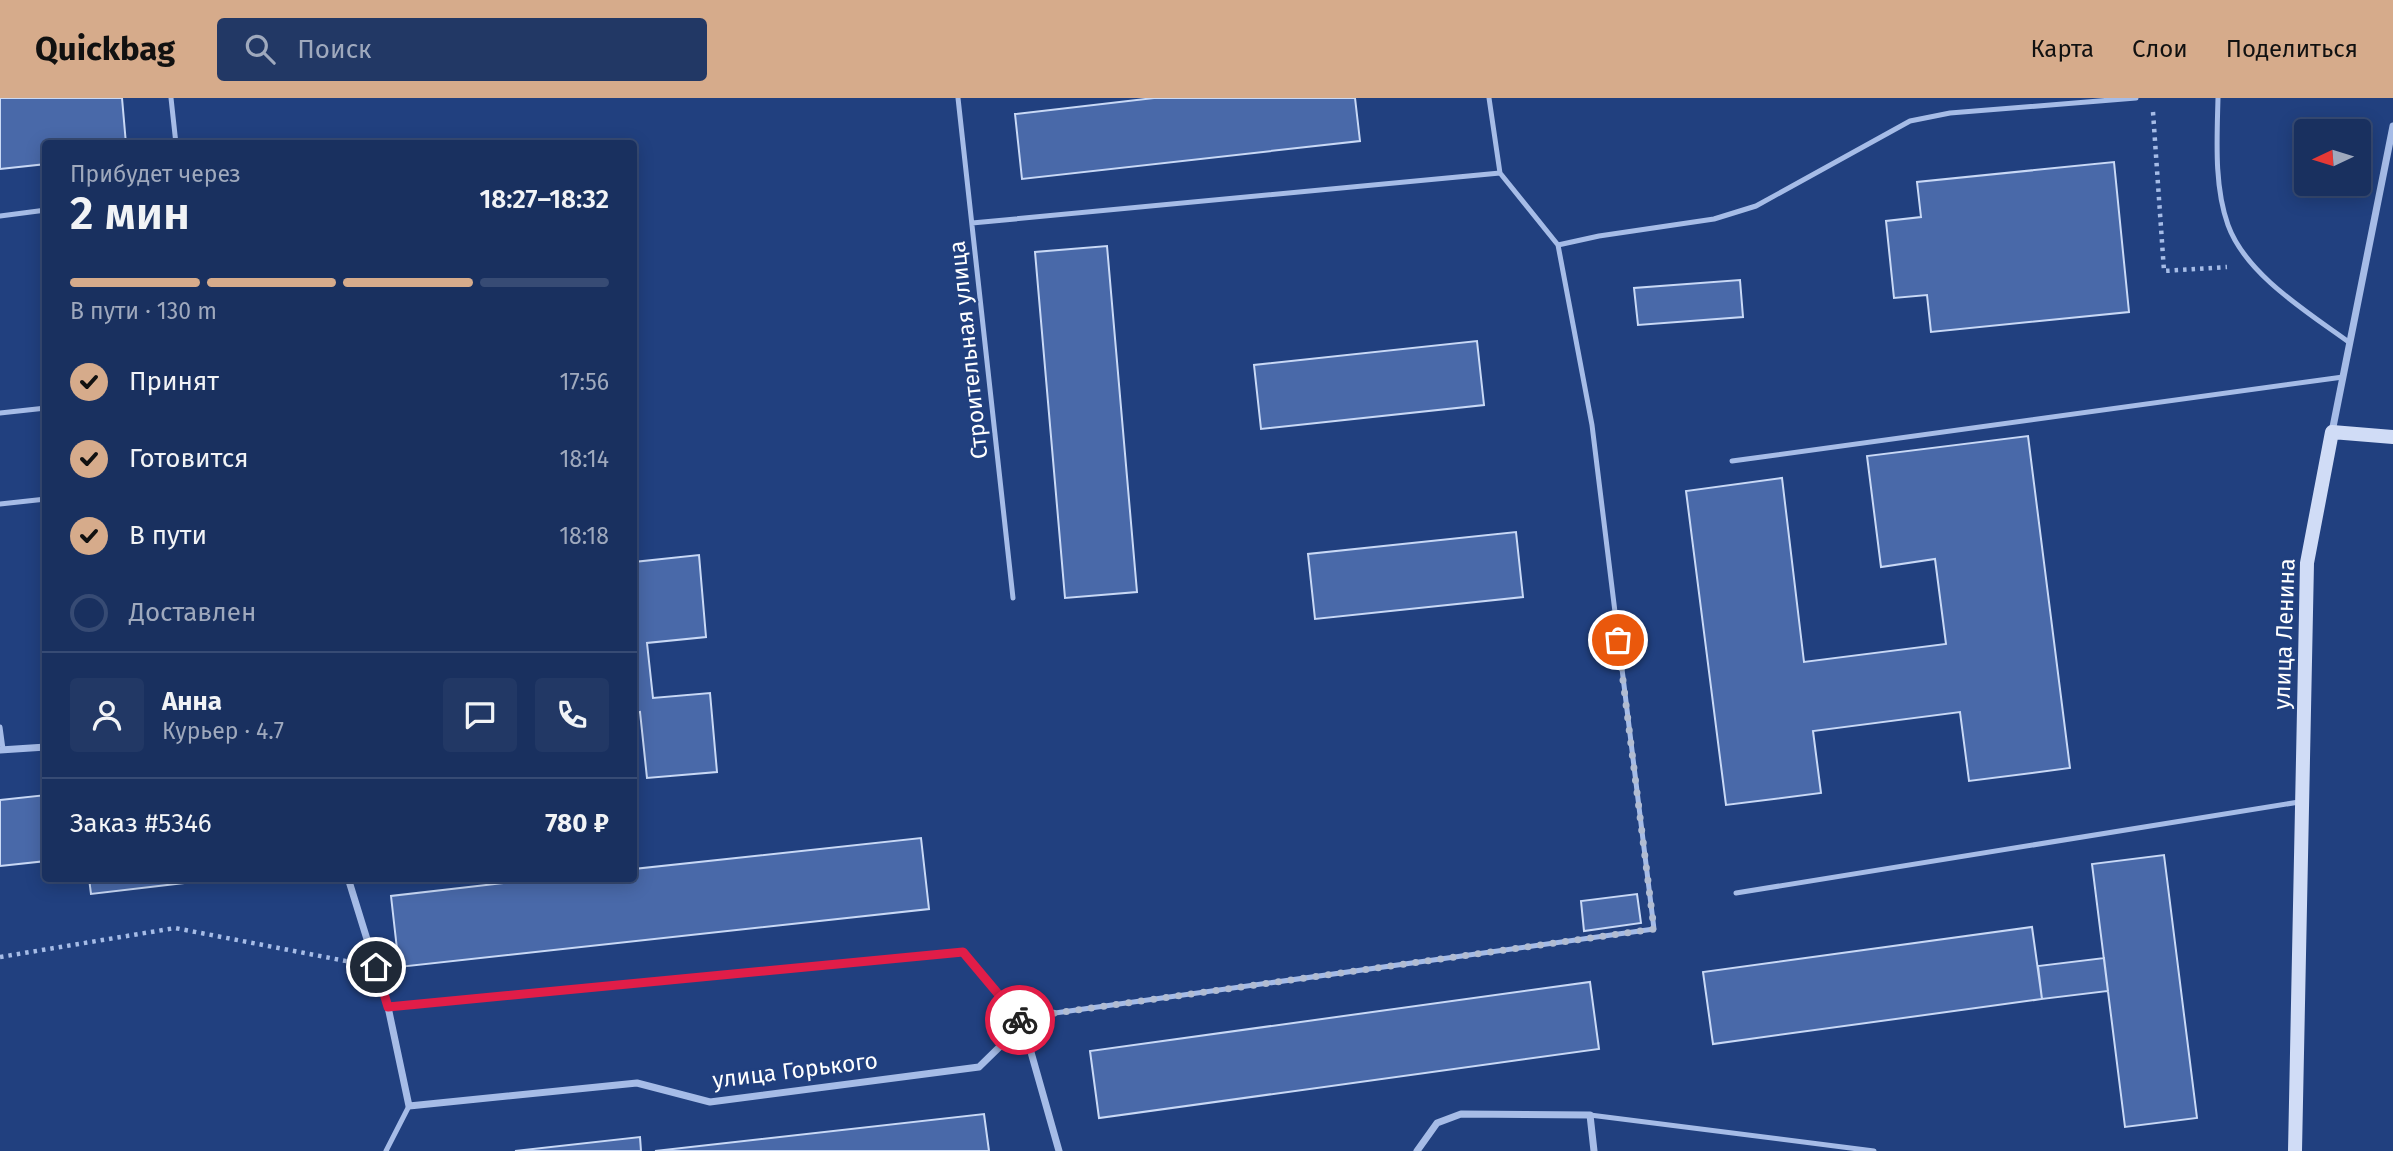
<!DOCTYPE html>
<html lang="ru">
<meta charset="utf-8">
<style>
:root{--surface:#19305f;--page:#223865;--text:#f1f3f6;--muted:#9fa9bd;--line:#374b74;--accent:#d6ab8b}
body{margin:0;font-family:"Fira Sans",sans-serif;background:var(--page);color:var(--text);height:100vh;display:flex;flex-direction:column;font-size:26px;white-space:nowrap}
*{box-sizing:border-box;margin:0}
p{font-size:23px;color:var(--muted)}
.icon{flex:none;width:38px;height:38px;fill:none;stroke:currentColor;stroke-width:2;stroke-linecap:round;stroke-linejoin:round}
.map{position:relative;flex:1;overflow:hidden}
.panel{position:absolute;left:42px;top:42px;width:595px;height:742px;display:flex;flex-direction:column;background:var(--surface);border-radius:7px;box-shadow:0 4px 18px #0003,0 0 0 2px var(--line)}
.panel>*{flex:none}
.needle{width:46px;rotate:266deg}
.fabs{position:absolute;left:2294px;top:21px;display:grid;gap:14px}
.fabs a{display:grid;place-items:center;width:77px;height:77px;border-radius:7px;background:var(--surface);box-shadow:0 4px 18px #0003,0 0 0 2px var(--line);font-size:35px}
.pin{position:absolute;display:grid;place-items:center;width:60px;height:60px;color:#fff;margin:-30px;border:4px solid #fff;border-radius:50%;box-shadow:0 2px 7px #0007}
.courier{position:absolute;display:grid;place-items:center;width:70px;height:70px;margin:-35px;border:5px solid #e11d48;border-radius:50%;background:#fff;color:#222;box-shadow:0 2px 9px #0007}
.summary em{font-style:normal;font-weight:600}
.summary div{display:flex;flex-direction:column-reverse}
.summary{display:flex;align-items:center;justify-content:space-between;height:119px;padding:0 28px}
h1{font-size:46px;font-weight:600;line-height:52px}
.bar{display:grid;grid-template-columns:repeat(4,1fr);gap:10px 7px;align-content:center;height:84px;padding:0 28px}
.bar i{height:9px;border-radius:5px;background:var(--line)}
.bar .active{background:var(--accent)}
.bar p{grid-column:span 4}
.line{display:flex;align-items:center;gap:18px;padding:0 28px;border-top:2px solid var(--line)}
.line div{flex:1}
.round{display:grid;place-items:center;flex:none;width:74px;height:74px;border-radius:7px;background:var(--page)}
ol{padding:0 28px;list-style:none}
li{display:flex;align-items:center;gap:21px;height:77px}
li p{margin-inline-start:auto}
li .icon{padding:7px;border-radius:50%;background:var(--accent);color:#111;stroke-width:4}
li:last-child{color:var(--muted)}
li i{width:38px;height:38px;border:4px solid var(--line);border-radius:50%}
header{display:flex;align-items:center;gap:42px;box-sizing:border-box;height:98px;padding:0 35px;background:var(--accent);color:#111}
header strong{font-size:33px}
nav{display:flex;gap:38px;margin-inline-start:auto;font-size:24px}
.search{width:490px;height:63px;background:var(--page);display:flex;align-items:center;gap:18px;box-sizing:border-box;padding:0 24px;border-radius:7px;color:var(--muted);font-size:26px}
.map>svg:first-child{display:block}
.building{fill:#4969a9;stroke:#c9d9f6;stroke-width:2}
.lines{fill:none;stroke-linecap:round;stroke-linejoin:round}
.path{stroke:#a6bce7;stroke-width:4.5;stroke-dasharray:3.5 5;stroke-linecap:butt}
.lane{stroke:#a6bce7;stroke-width:5}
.street{stroke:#a6bce7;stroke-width:7}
.secondary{stroke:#d0dcf6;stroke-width:14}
.done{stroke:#b1bcd2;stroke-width:7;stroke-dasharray:0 12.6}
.route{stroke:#e11d48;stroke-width:9}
.labels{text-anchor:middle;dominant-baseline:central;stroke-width:5;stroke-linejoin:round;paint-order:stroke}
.street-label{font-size:23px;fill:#fff;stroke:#21407f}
</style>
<header>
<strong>Quickbag</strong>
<div class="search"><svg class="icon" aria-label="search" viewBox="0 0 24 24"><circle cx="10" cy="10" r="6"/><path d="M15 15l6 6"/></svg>Поиск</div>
<nav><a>Карта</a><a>Слои</a><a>Поделиться</a></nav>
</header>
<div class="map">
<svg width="2393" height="1053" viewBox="0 0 2393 1053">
<rect width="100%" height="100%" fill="#21407f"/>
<path class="building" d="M0,0H122L126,46H46V66L0,71Z
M1154,0H1355L1360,43L1022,81L1015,16Z
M2114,64L2129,214L1931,234L1927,197L1894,200L1886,123L1921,119L1917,84Z
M1107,148L1137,494L1065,500L1035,154Z
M1740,182L1743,219L1638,227L1634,190Z
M1477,243L1484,307L1261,331L1254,267Z
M2028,338L2070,670L1969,683L1960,614L1813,633L1821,695L1726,707L1686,393L1782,380L1804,564L1946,546L1935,461L1881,469L1867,358Z
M1516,434L1523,499L1315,521L1308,456Z
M699,457L706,539L647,545L653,600L710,595L717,674L647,680L640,614L634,615V464Z
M46,697V763L0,768V702Z
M921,740L929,811L399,869L391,798L548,780H634V771Z
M2164,757L2197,1020L2125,1029L2092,766Z
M89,780H218V781L91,796Z
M1637,796L1641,825L1584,833L1581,803Z
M2032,829L2042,901L1713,946L1703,874Z
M2104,860L2108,893L2042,901L2038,868Z
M1590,884L1599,951L1099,1020L1090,953Z
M984,1016L989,1053H655Z
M640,1039L641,1053H515Z"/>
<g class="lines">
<path class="path" d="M2153,14L2164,173L2227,169
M0,859L175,830L351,864"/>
<path class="lane" d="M171,0L176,46
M958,0L1013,500
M2218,0C2217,41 2214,88 2228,127C2246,177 2309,215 2350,245
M0,118L46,112
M972,125L1500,75
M1558,147L1599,138L1714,121L1756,108L1910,23L1950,15L2136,0
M0,315L46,310
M1732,363L2343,279
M0,406L46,401
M0,629L3,651
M1736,795L2299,704
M388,909L963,854L1023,926L1048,916L1654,831L1592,327L1558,147L1500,75L1489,0
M1590,1017L1874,1053
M386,1053L409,1008"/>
<path class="street" d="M2332,334L2393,28
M0,652L46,649
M348,780L388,909L409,1008L637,985L710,1004L979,969L1023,926L1059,1053
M1417,1053L1437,1025L1461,1016L1590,1017L1594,1053"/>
<path class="secondary" d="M2295,1053L2307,465L2332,334L2393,339"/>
</g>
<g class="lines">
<path class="done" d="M1020,922L1023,926L1048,916L1654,831L1618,542"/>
<path class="route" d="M376,869L388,909L963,854L1020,922"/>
</g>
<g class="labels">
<g class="street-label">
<text transform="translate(968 252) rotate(-96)">Строительная улица</text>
<text transform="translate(2284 536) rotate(-88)">улица Ленина</text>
<text transform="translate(795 972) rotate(-7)">улица Горького</text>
</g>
</g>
</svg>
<div class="fabs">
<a><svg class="needle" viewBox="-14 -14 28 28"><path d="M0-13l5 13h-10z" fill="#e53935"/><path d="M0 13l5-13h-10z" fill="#9fa9bd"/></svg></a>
</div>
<div class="pin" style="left:1618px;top:542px;background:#ea580c"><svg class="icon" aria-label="bag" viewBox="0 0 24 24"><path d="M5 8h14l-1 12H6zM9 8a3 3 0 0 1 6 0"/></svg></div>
<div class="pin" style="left:376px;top:869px;background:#1f2937"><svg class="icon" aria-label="home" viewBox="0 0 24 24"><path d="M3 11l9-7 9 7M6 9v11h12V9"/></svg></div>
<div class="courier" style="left:1020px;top:922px"><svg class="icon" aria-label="bike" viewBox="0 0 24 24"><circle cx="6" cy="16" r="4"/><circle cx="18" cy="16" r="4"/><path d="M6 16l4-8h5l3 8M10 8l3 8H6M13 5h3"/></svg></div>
<section class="panel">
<div class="summary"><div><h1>2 мин</h1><p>Прибудет через</p></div><em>18:27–18:32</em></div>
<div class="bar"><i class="active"></i><i class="active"></i><i class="active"></i><i></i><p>В пути · 130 m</p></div>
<ol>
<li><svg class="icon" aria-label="check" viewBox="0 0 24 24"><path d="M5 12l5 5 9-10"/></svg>Принят<p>17:56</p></li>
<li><svg class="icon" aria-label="check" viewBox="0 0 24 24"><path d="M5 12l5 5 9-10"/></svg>Готовится<p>18:14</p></li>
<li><svg class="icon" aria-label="check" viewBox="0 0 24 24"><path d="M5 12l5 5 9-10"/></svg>В пути<p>18:18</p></li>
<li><i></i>Доставлен</li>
</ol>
<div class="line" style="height:126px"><a class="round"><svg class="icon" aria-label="person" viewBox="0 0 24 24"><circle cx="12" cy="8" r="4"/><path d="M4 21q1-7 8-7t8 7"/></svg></a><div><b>Анна</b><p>Курьер · 4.7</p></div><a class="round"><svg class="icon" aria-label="chat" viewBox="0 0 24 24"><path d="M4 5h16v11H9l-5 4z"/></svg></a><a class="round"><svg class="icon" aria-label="phone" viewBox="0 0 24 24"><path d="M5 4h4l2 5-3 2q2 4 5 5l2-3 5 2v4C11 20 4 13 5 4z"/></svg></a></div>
<div class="line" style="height:91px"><div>Заказ #5346</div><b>780 ₽</b></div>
</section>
</div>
